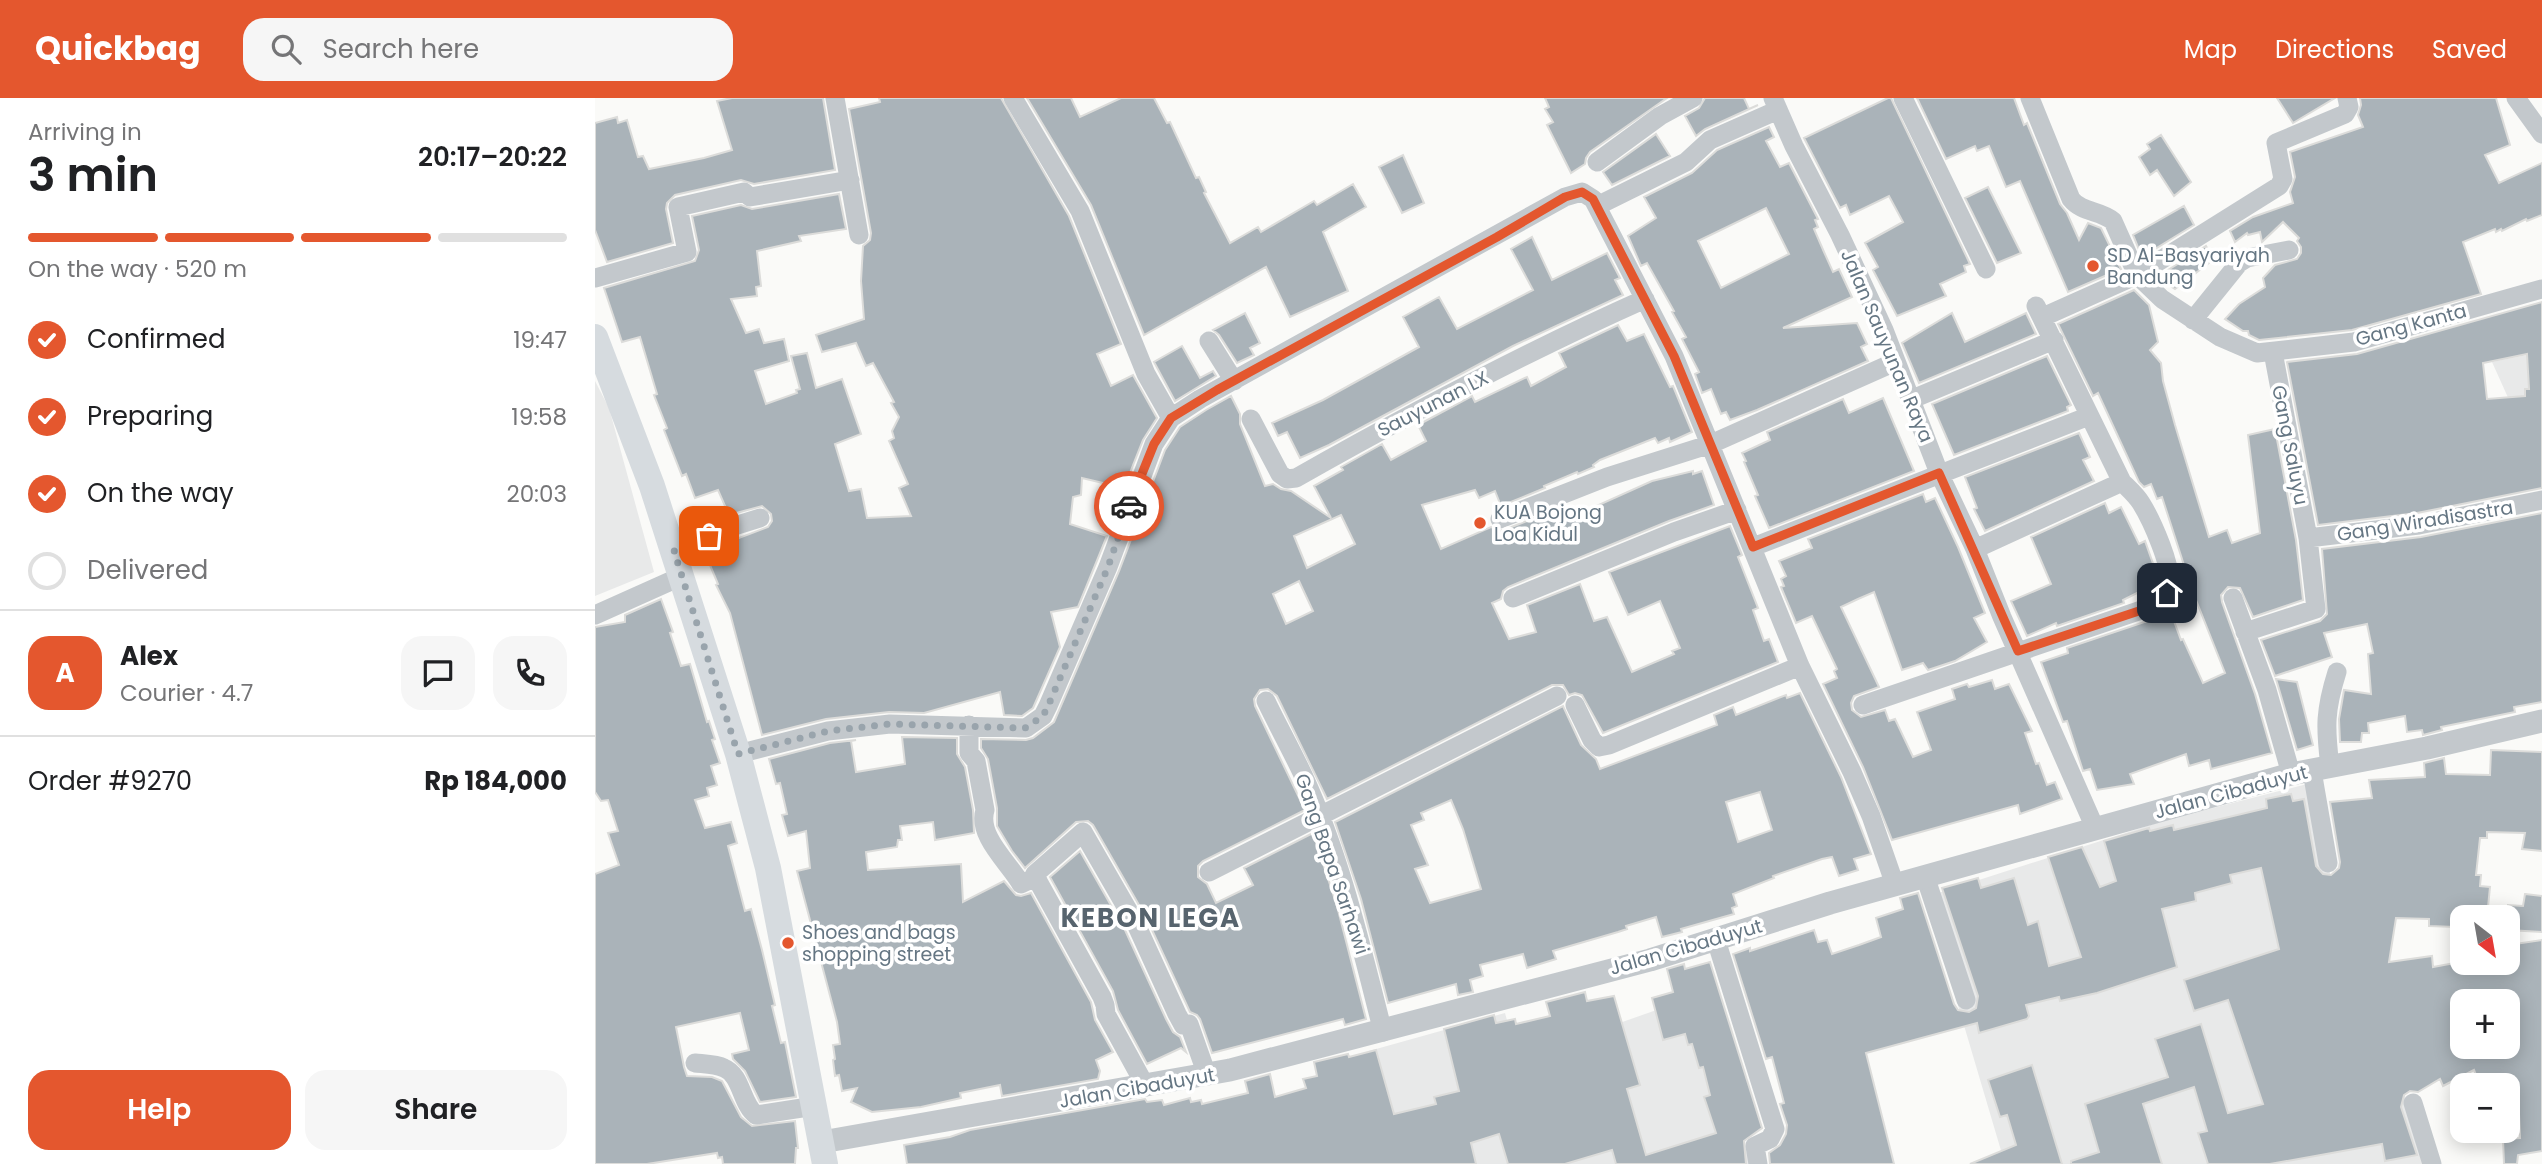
<!DOCTYPE html>
<meta charset="utf-8">
<style>
:root{--surface:#fff;--page:#f6f6f6;--text:#202124;--muted:#757577;--line:#e0e0e0;--accent:#e4572e}
body{margin:0;font-family:Poppins,sans-serif;background:var(--page);color:var(--text);height:100vh;display:flex;flex-direction:column;font-size:26px;white-space:nowrap}
*{box-sizing:border-box;margin:0}
p{font-size:23px;color:var(--muted)}
.icon{flex:none;width:38px;height:38px;fill:none;stroke:currentColor;stroke-width:2;stroke-linecap:round;stroke-linejoin:round}
.map{position:relative;flex:1;overflow:hidden}
.panel{display:flex;flex-direction:column;background:var(--surface);width:595px}
.panel>*{flex:none}
.needle{width:46px;rotate:149deg}
.buttons{position:absolute;left:1855px;top:807px;display:grid;gap:14px}
.buttons a{display:grid;place-items:center;width:70px;height:70px;border-radius:14px;background:var(--surface);box-shadow:0 4px 18px #0003;font-size:35px}
.pin{position:absolute;display:grid;place-items:center;width:60px;height:60px;color:#fff;margin:-30px;border-radius:14px;box-shadow:0 4px 10px #0006}
.courier{position:absolute;display:grid;place-items:center;width:70px;height:70px;margin:-35px;border:5px solid #e4572e;border-radius:50%;background:#fff;color:#222;box-shadow:0 2px 9px #0007}
.overview em{font-style:normal;font-weight:600}
.overview div{display:flex;flex-direction:column-reverse}
.overview{display:flex;align-items:center;justify-content:space-between;height:119px;padding:0 28px}
h1{font-size:46px;font-weight:600;line-height:52px}
.bar{display:grid;grid-template-columns:repeat(4,1fr);gap:10px 7px;align-content:center;height:84px;padding:0 28px}
.bar i{height:9px;border-radius:5px;background:var(--line)}
.bar .active{background:var(--accent)}
.bar p{grid-column:span 4}
.line{display:flex;align-items:center;gap:18px;padding:0 28px;border-top:2px solid var(--line)}
.line div{flex:1}
.round{display:grid;place-items:center;flex:none;width:74px;height:74px;border-radius:21px;background:var(--page)}
ol{padding:0 28px;list-style:none}
li{display:flex;align-items:center;gap:21px;height:77px}
li p{margin-inline-start:auto}
li .icon{padding:7px;border-radius:50%;background:var(--accent);color:#fff;stroke-width:4}
li:last-child{color:var(--muted)}
li i{width:38px;height:38px;border:4px solid var(--line);border-radius:50%}
.cta{display:flex;gap:14px;margin-top:auto;padding:14px 28px}
.cta a{flex:1;height:80px;border-radius:21px;background:var(--accent);color:#fff;font-size:28px;font-weight:600;line-height:80px;text-align:center}
.cta a+a{background:var(--page);color:var(--text)}
header{display:flex;align-items:center;gap:42px;box-sizing:border-box;height:98px;padding:0 35px;background:var(--accent);color:#fff}
header strong{font-size:33px}
nav{display:flex;gap:38px;margin-inline-start:auto;font-size:24px}
.search{width:490px;height:63px;background:var(--page);display:flex;align-items:center;gap:18px;box-sizing:border-box;padding:0 24px;border-radius:21px;color:var(--muted);font-size:26px}
main{display:flex;flex:1;min-height:0}
.map>svg:first-child{display:block}
.built{fill:#e8e9e9}
.building{fill:#aab3b9;stroke:#dcdcda;stroke-width:2;fill-rule:evenodd}
.lines{fill:none;stroke-linecap:round;stroke-linejoin:round}
.minor{stroke:#c3c8cc;stroke-width:19}
.tertiary{stroke:#c3c8cc;stroke-width:23}
.secondary{stroke:#d6dbdf;stroke-width:26}
.done{stroke:#99a4ac;stroke-width:7;stroke-dasharray:0 12.6}
.route{stroke:#e4572e;stroke-width:9}
.poi-dot{fill:#e4572e;stroke:#fff;stroke-width:2.5}
.labels{text-anchor:middle;dominant-baseline:central;stroke-width:7;stroke-linejoin:round;paint-order:stroke}
.poi-label{font-size:19px;fill:#657683;stroke:#fff;text-anchor:start}
.street-label{font-size:19px;fill:#657683;stroke:#fff}
.district-label{font-size:26px;font-weight:bold;letter-spacing:2px;fill:#57646e;stroke:#fff}
</style>
<header>
<strong>Quickbag</strong>
<div class="search"><svg class="icon" aria-label="search" viewBox="0 0 24 24"><circle cx="10" cy="10" r="6"/><path d="M15 15l6 6"/></svg>Search here</div>
<nav><a>Map</a><a>Directions</a><a>Saved</a></nav>
</header>
<main>
<section class="panel">
<div class="overview"><div><h1>3 min</h1><p>Arriving in</p></div><em>20:17–20:22</em></div>
<div class="bar"><i class="active"></i><i class="active"></i><i class="active"></i><i></i><p>On the way · 520 m</p></div>
<ol>
<li><svg class="icon" aria-label="check" viewBox="0 0 24 24"><path d="M5 12l5 5 9-10"/></svg>Confirmed<p>19:47</p></li>
<li><svg class="icon" aria-label="check" viewBox="0 0 24 24"><path d="M5 12l5 5 9-10"/></svg>Preparing<p>19:58</p></li>
<li><svg class="icon" aria-label="check" viewBox="0 0 24 24"><path d="M5 12l5 5 9-10"/></svg>On the way<p>20:03</p></li>
<li><i></i>Delivered</li>
</ol>
<div class="line" style="height:126px"><b class="round" style="background:var(--accent);color:#fff">A</b><div><b>Alex</b><p>Courier · 4.7</p></div><a class="round"><svg class="icon" aria-label="chat" viewBox="0 0 24 24"><path d="M4 5h16v11H9l-5 4z"/></svg></a><a class="round"><svg class="icon" aria-label="phone" viewBox="0 0 24 24"><path d="M5 4h4l2 5-3 2q2 4 5 5l2-3 5 2v4C11 20 4 13 5 4z"/></svg></a></div>
<div class="line" style="height:91px"><div>Order #9270</div><b>Rp 184,000</b></div>
<div class="cta"><a>Help</a><a>Share</a></div>
</section>
<div class="map">
<svg width="1947" height="1066" viewBox="0 0 1947 1066">
<rect width="100%" height="100%" fill="#fafaf8"/>
<path class="built" d="M1947,254V375L1897,264Z
M0,283L14,310L59,474L0,498Z
M1716,685L1763,909L1673,1066H1410L1331,799L1571,722Z
M1087,903L1131,1049L1149,1044L1155,1066H592L797,1025L774,953L910,915L948,1054L1016,928Z
M1805,982L1832,1066H1676L1665,1023Z"/>
<path class="building" d="M137,0H228L240,72L159,86L146,82L80,97L72,105L71,111L78,145L12,164L0,132V25L22,19L23,25L32,22L43,59L48,58L54,71L109,60L137,52L122,3Z
M284,0H406L474,118L526,246L502,256L516,288L538,277L562,320L548,342L529,390L487,380L486,397L478,399L475,426L512,438L483,509L456,514L465,549L438,610L427,618L409,617L405,594L329,615L294,614L231,621L167,637L135,515L121,487L123,486L112,460L115,458L112,452L173,429L177,423L176,416L167,408L134,417L123,392L100,400L91,376L87,378L69,332L72,330L59,297L62,296L45,239L27,244L9,190L100,163L104,152L97,118L146,107L157,111L244,96L251,131L204,138L206,143L162,153L166,188L161,189L162,198L136,201L151,235L164,231L169,245L189,241L194,263L160,273L171,306L202,295L201,292L205,291L196,258L212,255L221,290L247,281L266,336L240,346L254,393L266,391L272,420L316,418L304,390L313,386L294,343L299,340L297,333L304,319L296,305L299,304L278,265L271,268L261,245L227,254L221,237L269,221L266,183L268,148L275,142L276,135L254,11L285,4Z
M432,0H476L485,19L526,0H559L572,25L575,24L601,80L604,79L611,94L609,95L635,145L663,129L666,134L719,103L722,107L758,86L771,109L728,134L753,193L695,219L671,169L549,237L496,107Z
M950,0H1072L995,54L991,60L990,66L976,75L952,27L958,24L950,11L954,9Z
M1110,0H1149L1154,11L1163,7L1110,31L1101,38L1090,18L1104,10Z
M1293,0H1296L1375,166L1369,168L1371,174L1345,186L1351,198L1302,218L1278,172L1283,169L1270,145L1308,124L1294,98L1255,117L1251,107L1245,110L1209,40Z
M1322,0H1419L1429,27L1432,25L1465,106L1472,115L1484,142L1493,125L1506,130L1526,171L1473,194L1425,83L1411,89L1394,48L1382,53L1380,48L1351,61Z
M1682,0H1740L1698,25Z
M1765,0H1901L1915,47L1890,57L1904,85L1947,65V117L1932,123L1931,121L1907,133L1906,131L1901,134L1900,131L1868,144L1886,196L1757,232L1664,242L1654,237L1653,233H1648L1630,221L1644,206L1670,189L1668,180L1680,167L1702,161L1706,155V149L1702,143L1704,140L1688,124L1667,144L1665,134L1653,137L1652,135L1640,144L1635,133L1658,119L1698,105L1695,94L1700,79L1695,54L1768,29L1763,17L1766,7Z
M1174,29L1179,39L1171,43L1185,69L1194,65L1223,121L1220,122L1223,129L1219,131L1229,154L1238,174L1244,171L1257,199L1188,230L1262,225L1272,246L1266,249L1273,263L1162,312L1135,322L1131,314L1126,316L1116,291L1107,295L1100,276L1104,274L1087,241L1091,239L1077,214L1079,213L1052,165L1046,168L1033,138L1061,120L1049,99L1097,75L1122,52ZM1171,110L1194,156L1126,190L1103,143Z
M1061,36L1075,58L1017,87L1008,74Z
M1566,37L1596,84L1579,98L1562,72L1555,77L1544,59L1555,51L1552,46Z
M808,57L829,105L807,115L784,69Z
M1393,89L1426,155L1402,165L1370,100Z
M1589,108L1599,127L1547,159L1538,137Z
M937,139L957,182L1012,155L1025,180L1020,182L1028,197L918,248L734,347L705,360L692,334L683,338L677,325L728,302L824,249L808,219L844,199L862,231L938,192L916,151Z
M1611,148L1619,161L1580,191L1562,179Z
M1539,192L1554,207L1563,244L1555,252L1566,265L1568,283L1580,327L1614,439L1632,432L1637,445L1665,435L1653,337L1680,331L1701,442L1708,502L1658,519L1645,490L1633,489L1626,497L1627,504L1660,596L1677,655L1616,671L1614,662L1594,668L1591,656L1535,676L1539,686L1502,692L1495,671L1488,673L1472,623L1468,624L1446,564L1473,555L1472,550L1576,515L1586,542L1588,541L1608,585L1630,575L1597,492L1567,399L1562,401L1556,386L1549,389L1544,384L1503,295L1498,298L1463,226Z
M1947,204V390L1822,415L1723,427L1692,264L1762,256ZM1932,256L1934,291H1930V298L1892,301L1888,265Z
M650,215L665,245L655,250L659,257L642,265L624,237L618,232Z
M1357,215L1370,244L1431,215L1441,236L1324,285L1307,245Z
M1023,227L1032,243L1049,236L1075,289L1078,288L1097,334L1075,344L1074,340L1063,345L1060,340L1005,362L998,367L999,369L983,376L982,374L949,388L950,390L906,408L900,393L884,400L880,392L827,407L846,451L896,429L903,433L909,432L960,412L966,424L1057,383L1098,373V376L1107,373L1119,407L1074,423L913,489L908,493L906,501L897,505L914,541L941,534L932,507L985,486L999,523L1012,519L1037,574L1079,556L1077,553L1085,550L1065,503L1033,517L1014,474L1135,428L1147,457L1143,459L1163,510L1158,512L1169,543L1174,541L1183,564L1008,635L987,597L980,595L974,597L968,587H957L732,701L682,598L673,591L665,592L659,601L660,608L710,712L608,763L603,768V779L612,786L621,805L658,787L649,770L718,735L742,808L771,921L750,927L748,921L617,955L605,921L602,917L595,914L552,821L498,727L493,723L481,724L430,770L417,753L402,728V710L393,661L386,650V641L431,642L438,640L459,624L524,473L570,352L585,329L611,312L636,298L645,316V326L670,388L678,386L686,391L696,393L736,420L719,388L748,372L746,369L787,346L796,362L831,343L823,327L877,298L880,304L932,279L936,288L971,269L964,255ZM746,417L760,446L712,470L699,438ZM704,483L718,513L691,526L678,496Z
M587,248L605,280L618,273L621,278L580,303L559,264Z
M1452,258L1476,307L1472,309L1473,313L1359,357L1337,306Z
M1288,300L1319,373L1174,430L1160,398L1163,397L1149,364L1151,363L1147,355L1175,342L1172,334L1248,301L1254,315Z
M1484,335L1495,359L1488,362L1499,383L1390,433L1379,411L1382,410L1370,379Z
M1328,396L1331,404L1340,400L1363,449L1390,515L1379,520L1392,544L1360,563L1333,572L1328,565L1307,572L1279,494L1263,501L1246,509L1284,589L1259,598L1256,605L1257,612L1266,619L1290,612L1294,623L1300,621L1318,659L1336,652L1322,614L1360,601L1357,591L1372,586L1374,589L1397,582L1400,591L1414,586L1437,633L1430,635L1441,666L1444,665L1452,687L1460,684L1467,701L1425,716L1423,707L1297,742L1268,669L1228,586L1242,580L1239,573L1242,571L1217,518L1201,525L1186,489L1189,488L1186,481L1191,478L1184,463L1217,450L1213,441Z
M1510,405L1514,415L1526,409L1544,446L1550,443L1561,474L1559,476L1562,485L1528,502L1529,505L1462,528L1461,525L1432,538L1416,503L1456,486L1436,439Z
M1947,415V604L1919,609L1920,614L1846,629L1847,632L1828,637L1827,632L1812,634L1810,618L1773,625L1774,635H1767L1766,644H1745L1744,621L1749,592L1776,596L1773,556L1778,555L1772,526L1729,535L1737,559L1680,578L1666,542L1725,523L1732,516L1727,451L1826,439Z
M66,501L78,534L75,535L86,568L95,566L112,624L114,623L120,641L117,642L125,665L116,668L122,687L112,690L114,698L100,702L110,730L136,724L142,745L133,748L150,813L156,811L167,852L180,907L177,908L186,945L190,944L201,999L165,1004L150,973L138,961L137,956L154,952L145,915L81,929L89,969L92,978L117,979L127,983L146,1019L157,1028L200,1023L203,1050H201L200,1066H128L127,1059L123,1060L122,1055L52,1066H0V776L24,767L13,735L23,733L13,702L6,703L0,694V529L30,524V517Z
M1681,581L1702,584L1718,647L1702,652Z
M1205,595L1246,679L1276,756L1259,761L1263,772L1244,778L1237,759L1227,761L1178,778L1179,780L1138,796L1142,808L1137,810L1139,816L1086,831L1087,834L1067,839L1061,819L1031,828L1032,831L1023,834L958,853L961,861L932,870L928,856L885,867L888,878L875,882L878,894L863,897L861,886L793,905L766,801L740,724L968,608L986,647L1001,661L1005,671L1122,627L1119,617L1138,609L1141,617L1191,597L1192,600ZM1165,694L1177,732L1143,744L1131,704ZM856,702L868,731L886,791L835,805L820,771L833,767L816,727L829,722L826,715Z
M307,639L362,640V656L370,669L378,712L379,735L340,742L338,724L305,728L307,742H303L302,749L271,754L273,772L366,766L368,804L409,783L421,797L426,798L436,795L496,904L500,922L518,954L501,962L505,973L503,981L407,998L405,987L365,995L366,1000L326,1009L277,1014L256,1004L262,990L247,993L244,977L240,978L238,962L240,961L238,947L245,946L242,924L202,773L215,770L211,733L193,738L187,717L192,716L185,685L181,686L174,661L235,645L261,642L256,643L261,674L310,666Z
M1896,652L1947,654V753L1927,751L1930,735L1892,734V740H1885L1881,777H1886L1885,788L1895,789L1892,819H1862L1861,829L1834,828V821L1801,820L1794,864L1837,858L1838,869L1865,864H1913V847L1947,842V1053L1923,1057L1922,1066H1909L1908,1041L1925,1040L1923,992L1913,993V987H1885L1879,972L1848,988L1845,981L1823,994L1815,993L1809,997L1806,1009L1822,1057L1790,1063L1787,1046L1675,1066H1613L1603,1035L1612,1033L1599,989L1548,1006L1567,1066H1476V1063L1504,1054L1490,1006L1573,979L1560,941L1606,926L1633,1015L1668,1006L1633,902L1599,913L1589,882L1684,851L1666,770L1635,777L1637,785L1600,795L1601,803L1567,811L1582,869L1502,895L1465,903L1464,899L1431,907L1434,918L1432,921L1384,935L1382,925L1271,955L1299,1066H1175L1174,1055L1185,1047L1191,1036L1192,1027L1185,1006L1189,1005L1177,959L1171,961L1138,856L1155,850V853L1219,832L1223,844L1232,842L1237,856L1264,847L1286,839L1281,820L1308,811L1305,800L1323,795L1359,906L1363,912L1374,914L1381,910L1383,898L1347,790L1383,780L1386,790L1419,780L1433,827L1443,823L1454,868L1486,859L1453,759L1487,749L1505,789L1521,783L1509,743L1554,730L1555,733L1578,727L1579,732L1672,710L1671,701L1696,696L1698,703L1709,701L1721,768L1728,776L1736,777L1744,770L1745,764L1735,704L1777,700L1774,682L1830,679L1829,665L1849,660L1851,676L1895,677ZM1867,903H1913V948H1867L1865,905Z
M485,753L530,832L571,921L578,934L585,939L591,954L586,950L552,966L523,912L518,893L455,779Z
M1930,796L1947,798V834L1913,832V807L1928,808Z
M1115,864L1167,1030L1149,1043L1151,1066H1021L1017,1052L970,1066H913L904,1036L876,1045L881,1066H312L309,1047L355,1039L375,1032L550,1001L552,1004L567,1002L569,1007L595,1000L596,1004L606,1002L607,1006L653,995L650,983L675,976L680,999L711,990L708,981L722,978L719,964L753,956L754,959L781,952L799,1016L841,1006L839,999L864,993L849,931L899,917L901,925L920,921L921,926L955,918L951,904L990,894L992,903L1019,898L1045,987L1032,991L1051,1057L1121,1035L1109,999L1115,997L1108,969L1104,970L1097,946L1093,947L1090,936L1068,942L1057,900L1078,894L1072,871L1089,866L1090,871Z
M1437,967L1467,1066H1375L1421,1047L1412,1017L1405,1019L1393,982Z"/>
<g class="lines">
<path class="minor" d="M240,0L264,137
M418,0L485,113L551,276L576,320
M1178,0L1199,48L1245,137L1289,232L1344,375L1380,451L1407,519L1500,730
M1308,0L1391,171
M1435,0L1476,101C1487,115 1505,112 1518,123L1542,177L1567,201L1625,239L1662,255L1759,244L1947,191
M1921,0L1947,36
M1002,64L1065,18L1098,0
M1002,108L1091,64L1115,42L1183,12
M0,180L92,154L83,109L149,94L155,99L255,82
M1448,219L1542,177L1684,88L1688,81L1681,45L1750,16L1754,9L1752,0
M1598,222L1644,165L1652,160L1694,152
M614,243L639,283
M1315,302L1459,242
M656,321L685,376L692,381L701,380C814,316 931,254 1050,201
M905,421L1012,379L1116,346L1300,264
M1713,440L1824,427L1947,402
M1158,449L1494,318
M1380,451L1527,384
M79,453L133,430L165,420
M918,500L1079,434L1142,412
M1638,500L1672,592L1696,676
M0,517L87,478
M1650,534L1721,511L1713,440L1678,254
M671,603C683,628 697,653 709,679C746,760 766,848 788,934
M980,607L997,642L1004,649L1014,647L1205,568
M1268,607L1561,507C1567,501 1572,497 1574,489C1579,471 1556,421 1546,405C1541,397 1534,391 1527,384L1441,208
M374,627V655L381,663L390,712C382,738 414,765 426,786L441,779L444,785L507,899L510,907L511,916L551,989
M143,656L233,633L295,626L431,630L448,618L453,608L513,469L559,346L576,320L605,301L970,99L987,94L998,101L1079,258L1205,568L1257,674L1276,718L1300,787
M1735,668C1730,629 1730,612 1742,574
M1717,673L1733,765
M614,774L962,598
M1330,778L1371,902
M441,779L440,776L488,734L541,826L582,916L588,927L594,926L612,977
M1121,842L1180,1031L1175,1041L1160,1048L1163,1066
M100,965C109,966 121,966 129,970C147,977 146,1006 161,1017L220,1008
M1818,1005L1837,1066"/>
<path class="tertiary" d="M227,1044L635,972L1055,862L1235,805L1696,676L1832,650L1947,623"/>
<path class="secondary" d="M0,239L57,388L143,656L173,770L230,1066"/>
</g>
<g class="lines">
<path class="done" d="M114,438L79,453L143,656L233,633L295,626L430,630L448,618L453,608L513,469L534,408"/>
<path class="route" d="M534,408L559,346L576,320L622,292L902,139L970,99L987,94L998,101L1079,258L1158,449L1344,375L1423,553L1562,507L1572,495"/>
</g>
<g class="poi-dot">
<circle cx="1498" cy="168" r="7"/>
<circle cx="885" cy="425" r="7"/>
<circle cx="193" cy="845" r="7"/>
</g>
<g class="labels">
<g class="poi-label">
<text x="1512" y="157">SD Al-Basyariyah<tspan x="1512" dy="22">Bandung</tspan></text>
<text x="899" y="414">KUA Bojong<tspan x="899" dy="22">Loa Kidul</tspan></text>
<text x="207" y="834">Shoes and bags<tspan x="207" dy="22">shopping street</tspan></text>
</g>
<g class="street-label">
<text transform="translate(1816 227) rotate(-15)">Gang Kanta</text>
<text transform="translate(1292 248) rotate(67)">Jalan Sauyunan Raya</text>
<text transform="translate(838 306) rotate(-27)">Sauyunan LX</text>
<text transform="translate(1695 347) rotate(79)">Gang Saluyu</text>
<text transform="translate(1830 423) rotate(-9)">Gang Wiradisastra</text>
<text transform="translate(1636 694) rotate(-15)">Jalan Cibaduyut</text>
<text transform="translate(737 766) rotate(71)">Gang Bapa Sarhawi</text>
<text transform="translate(1091 849) rotate(-16)">Jalan Cibaduyut</text>
<text transform="translate(542 990) rotate(-10)">Jalan Cibaduyut</text>
</g>
<g class="district-label">
<text x="556" y="820">KEBON LEGA</text>
</g>
</g>
</svg>
<div class="buttons">
<a><svg class="needle" viewBox="-14 -14 28 28"><path d="M0-13l5 13h-10z" fill="#e53935"/><path d="M0 13l5-13h-10z" fill="#757577"/></svg></a>
<a>+</a>
<a>−</a>
</div>
<div class="pin" style="left:114px;top:438px;background:#ea580c"><svg class="icon" aria-label="bag" viewBox="0 0 24 24"><path d="M5 8h14l-1 12H6zM9 8a3 3 0 0 1 6 0"/></svg></div>
<div class="pin" style="left:1572px;top:495px;background:#1f2937"><svg class="icon" aria-label="home" viewBox="0 0 24 24"><path d="M3 11l9-7 9 7M6 9v11h12V9"/></svg></div>
<div class="courier" style="left:534px;top:408px"><svg class="icon" aria-label="car" viewBox="0 0 24 24"><path d="M5 17H2v-5l4-1 3-4h7l3 4 3 1v5h-3M9 17h6M6 11h13"/><circle cx="7" cy="17" r="2"/><circle cx="17" cy="17" r="2"/></svg></div>
</div>
</main>
